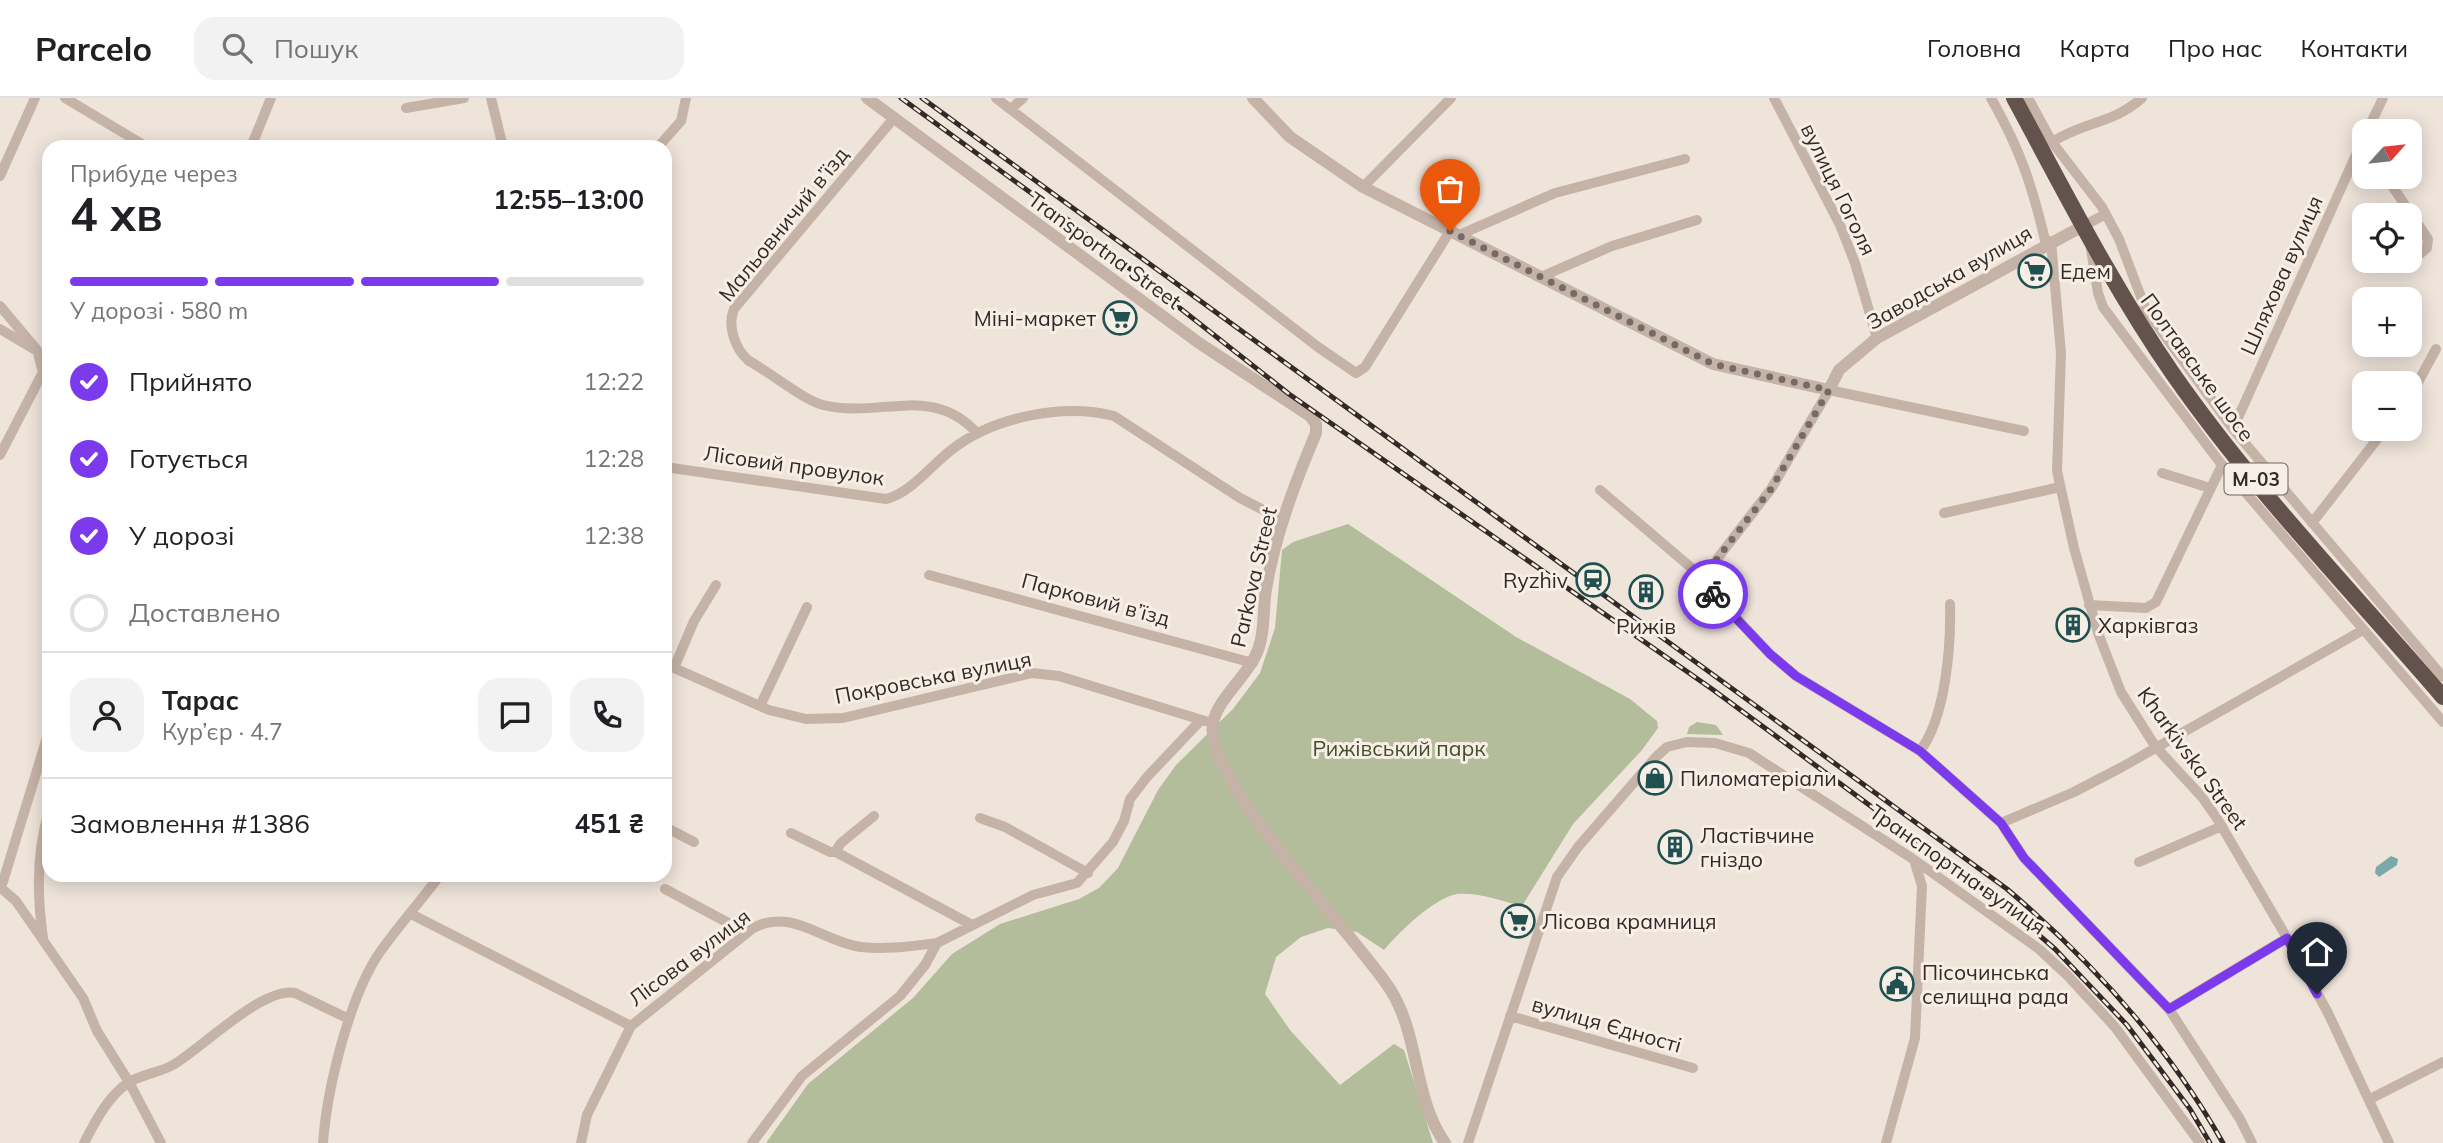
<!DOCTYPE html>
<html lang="uk">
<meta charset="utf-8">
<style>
:root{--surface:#fff;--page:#f2f2f2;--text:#202124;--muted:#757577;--line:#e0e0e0;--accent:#7c3aed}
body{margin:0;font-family:Mulish,sans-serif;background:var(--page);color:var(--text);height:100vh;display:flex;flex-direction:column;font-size:26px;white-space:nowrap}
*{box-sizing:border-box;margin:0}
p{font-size:23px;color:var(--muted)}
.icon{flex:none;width:38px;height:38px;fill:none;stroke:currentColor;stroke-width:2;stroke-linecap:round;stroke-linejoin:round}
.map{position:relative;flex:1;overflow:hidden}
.details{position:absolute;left:42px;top:42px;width:630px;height:742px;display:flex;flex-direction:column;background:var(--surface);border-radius:21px;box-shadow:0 4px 18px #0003}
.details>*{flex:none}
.needle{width:46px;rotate:63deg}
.buttons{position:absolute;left:2352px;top:21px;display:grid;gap:14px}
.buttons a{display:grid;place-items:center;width:70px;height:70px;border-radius:14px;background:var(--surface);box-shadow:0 4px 18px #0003;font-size:35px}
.pin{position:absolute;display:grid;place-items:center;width:60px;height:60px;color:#fff;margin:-72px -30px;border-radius:50% 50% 50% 0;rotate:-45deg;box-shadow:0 0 7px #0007}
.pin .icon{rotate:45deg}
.courier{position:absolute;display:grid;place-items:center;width:70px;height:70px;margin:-35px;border:5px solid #7c3aed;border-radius:50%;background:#fff;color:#222;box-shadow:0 2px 9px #0007}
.overview em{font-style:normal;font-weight:700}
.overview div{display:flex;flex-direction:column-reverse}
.overview{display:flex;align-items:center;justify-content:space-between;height:119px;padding:0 28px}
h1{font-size:46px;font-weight:700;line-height:52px}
.bar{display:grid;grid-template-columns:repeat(4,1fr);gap:10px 7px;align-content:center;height:84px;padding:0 28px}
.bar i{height:9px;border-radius:5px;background:var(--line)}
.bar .active{background:var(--accent)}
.bar p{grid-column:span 4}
.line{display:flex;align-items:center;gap:18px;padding:0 28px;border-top:2px solid var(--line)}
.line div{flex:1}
.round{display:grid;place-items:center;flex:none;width:74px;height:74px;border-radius:21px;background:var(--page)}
ol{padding:0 28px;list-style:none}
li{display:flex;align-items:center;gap:21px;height:77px}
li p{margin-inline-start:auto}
li .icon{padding:7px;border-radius:50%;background:var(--accent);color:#fff;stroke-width:4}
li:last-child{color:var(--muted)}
li i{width:38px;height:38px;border:4px solid var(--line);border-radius:50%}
header{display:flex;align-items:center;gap:42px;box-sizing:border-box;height:98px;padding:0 35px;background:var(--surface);border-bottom:2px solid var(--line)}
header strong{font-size:33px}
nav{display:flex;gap:38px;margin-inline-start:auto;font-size:24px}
.search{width:490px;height:63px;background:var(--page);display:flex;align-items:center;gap:18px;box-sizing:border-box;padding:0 24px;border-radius:21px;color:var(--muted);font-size:26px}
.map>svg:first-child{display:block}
.green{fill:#b3bc9b}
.water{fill:#7ba9a9}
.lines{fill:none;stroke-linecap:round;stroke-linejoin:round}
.minor{stroke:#c6b3a7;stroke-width:10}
.tertiary{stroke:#c6b3a7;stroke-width:12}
.trunk{stroke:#64524c;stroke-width:16}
.rail-casing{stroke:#332a27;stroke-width:5}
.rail{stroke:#f7eee6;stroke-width:2.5;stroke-dasharray:8;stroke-linecap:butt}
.done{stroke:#756b66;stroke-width:7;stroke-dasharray:0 12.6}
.route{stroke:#7c3aed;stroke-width:9}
.labels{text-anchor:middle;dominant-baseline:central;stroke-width:6;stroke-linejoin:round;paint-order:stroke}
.shield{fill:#f7eee6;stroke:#6e6560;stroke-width:2}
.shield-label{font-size:19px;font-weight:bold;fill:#332a27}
.street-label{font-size:21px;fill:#332a27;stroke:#f7eee6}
.poi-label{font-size:21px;fill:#332a27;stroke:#f7eee6;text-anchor:start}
.park-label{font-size:21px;fill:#444f2d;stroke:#f7eee6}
</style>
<header>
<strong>Parcelo</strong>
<div class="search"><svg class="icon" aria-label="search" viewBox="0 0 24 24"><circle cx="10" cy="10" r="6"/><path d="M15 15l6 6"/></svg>Пошук</div>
<nav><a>Головна</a><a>Карта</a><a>Про нас</a><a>Контакти</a></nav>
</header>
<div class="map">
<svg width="2443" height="1045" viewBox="0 0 2443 1045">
<rect width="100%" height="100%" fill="#efe4da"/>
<path class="green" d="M1348,426L1516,539L1630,601L1657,623L1658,630L1642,652L1573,726L1522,808C1502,803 1478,794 1457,796C1434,800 1399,834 1384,852L1357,834L1328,830L1301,839L1276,859L1265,896L1290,932L1340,987L1394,946L1404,952L1433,1045H766L808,986L913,900L952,856L1000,826L1079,801L1099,790L1118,770L1158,692L1176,667L1233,611L1260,575L1275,530L1282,452L1293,444Z
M1697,624L1716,627L1723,637L1687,636L1689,629Z"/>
<path class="water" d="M2391,758L2398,761L2397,767L2379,779L2375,775L2376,769Z"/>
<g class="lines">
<path class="minor" d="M65,0L147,49
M491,0L503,49
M996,0L1318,249L1356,275L1365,269L1450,133
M1774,0L1840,127L1855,165L1877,240
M1991,0C2021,53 2032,87 2046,146
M2028,0L2052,44L2102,109L2119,141L2146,212L2233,331L2443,579
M406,10L464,0
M1011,11L1023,0
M894,20L734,211C727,228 735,251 749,263C770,274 803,302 823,307C880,321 931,285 977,335
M2367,33L2383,0
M2052,44C2084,23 2113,26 2142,0
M251,49L271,0
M658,49L681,23L686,0
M0,78L35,0
M2386,79L2428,141L2427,150L2415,160
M1363,89L1451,0
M2081,129L2106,116
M1459,137L1555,95L1685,61
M2051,143L2061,255L2057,373L2074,450L2098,535L2121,594L2155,648L2202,699L2218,722L2287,840L2328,915L2389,1045
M2091,151L2098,195L2103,209L2138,256L2222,367L2443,624
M1543,178L1612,148L1697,122
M0,208L37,252L43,274L0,357
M0,231L49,260
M2410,299L2436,251
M2233,331L2364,39
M665,369L886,401C909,396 931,368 950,353C992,319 1062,305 1114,318L1240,400L1283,422
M2162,375L2210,390
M1600,392L1708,484L1709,491L1770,556L1796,578L1920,653L2001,725L2024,760L2169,911L2240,1021L2252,1045
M1944,415L2060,389
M2312,425L2385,331
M929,477L1253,565
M1708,484L1717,461L1771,391L1829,292L2024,333
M2089,507L2146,510L2156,504L2222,367
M665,566L769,612L806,621L843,620L1032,575L1059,578L1205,623
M674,570L694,523L716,487
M760,608L807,509
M49,633L1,790L16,803L83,900L97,933L129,984L161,1045
M1920,653C1946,619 1951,547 1950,506
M980,720L1005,729L1088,775
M2001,725L2074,694L2122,669L2363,532
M665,729L694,744
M791,735L830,754H836L972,827
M835,754L841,745L874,718
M2139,764L2222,728
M665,791L747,835
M411,816L631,928
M43,840C37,798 36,754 49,713
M2169,911L2287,840
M1510,918L1693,970
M2370,1001L2443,964
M84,1045C95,1024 108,998 128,985C141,976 159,975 173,967C202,950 262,889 295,895L349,921
M323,1045C327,991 349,899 380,854C399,827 421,803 440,777
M581,1045L587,1017L631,928L753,830C792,809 823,844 861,849C887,852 912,848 937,845
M752,1045L802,978L900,898L925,867L937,845L1033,797L1077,785L1113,744L1124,723L1130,701L1147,679L1201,622
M1468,1045L1557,779L1578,749L1656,659L1667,649L1687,644L1715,645L1749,655L1913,761L2039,851L2068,878L2115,929L2200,1045
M1886,1045L1915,940L1922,788L1915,765"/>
<path class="tertiary" d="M867,0L1199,245L1310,318L1316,326V335C1295,385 1275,437 1266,491C1263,510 1265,531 1259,549C1250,577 1218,599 1213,625C1202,681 1356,838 1390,891C1420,938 1413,1000 1445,1045
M1253,0L1290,39L1363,89L1450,133L1713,266L1829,292L1839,272L1877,240L2081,129"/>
<path class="trunk" d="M2014,0C2065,94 2112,188 2173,276C2253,391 2352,493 2443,599"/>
<defs>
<path id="rail" d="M901,0L1068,122L1289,296L1712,591L2002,805L2055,851L2127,927L2190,1011L2210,1045
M922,0L2007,791C2093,864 2167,946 2223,1045"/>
</defs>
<use href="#rail" class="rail-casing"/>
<use href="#rail" class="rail"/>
</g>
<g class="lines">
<path class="done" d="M1450,133L1713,266L1829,292L1771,391L1717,461L1708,484L1713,496"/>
<path class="route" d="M1713,496L1770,556L1796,578L1920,653L2001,725L2024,760L2169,911L2287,840L2317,896"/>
</g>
<defs>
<symbol id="supermarket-ring" viewBox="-11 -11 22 22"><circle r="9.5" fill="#f7eee6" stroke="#205050" stroke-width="1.5"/><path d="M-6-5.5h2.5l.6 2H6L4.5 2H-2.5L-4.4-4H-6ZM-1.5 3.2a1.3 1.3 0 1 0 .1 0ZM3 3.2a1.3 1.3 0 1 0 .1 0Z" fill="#205050"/></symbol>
<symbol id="station-ring" viewBox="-11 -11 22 22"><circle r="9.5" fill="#f7eee6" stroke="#205050" stroke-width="1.5"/><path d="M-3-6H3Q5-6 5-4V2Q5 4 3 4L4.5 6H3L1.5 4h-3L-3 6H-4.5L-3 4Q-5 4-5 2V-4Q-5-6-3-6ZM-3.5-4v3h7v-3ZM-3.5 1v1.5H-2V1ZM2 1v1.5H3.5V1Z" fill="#205050"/></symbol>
<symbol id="building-ring" viewBox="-11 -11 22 22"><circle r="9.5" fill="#f7eee6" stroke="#205050" stroke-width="1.5"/><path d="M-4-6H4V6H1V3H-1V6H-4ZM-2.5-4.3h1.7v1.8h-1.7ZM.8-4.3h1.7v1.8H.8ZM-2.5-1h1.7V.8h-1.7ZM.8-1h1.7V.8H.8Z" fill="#205050"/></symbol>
<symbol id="shop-ring" viewBox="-11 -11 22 22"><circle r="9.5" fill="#f7eee6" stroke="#205050" stroke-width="1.5"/><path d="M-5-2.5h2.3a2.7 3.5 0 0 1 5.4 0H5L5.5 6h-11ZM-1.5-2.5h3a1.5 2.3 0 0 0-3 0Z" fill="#205050"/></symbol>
<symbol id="civic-ring" viewBox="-11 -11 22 22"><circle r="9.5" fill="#f7eee6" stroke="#205050" stroke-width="1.5"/><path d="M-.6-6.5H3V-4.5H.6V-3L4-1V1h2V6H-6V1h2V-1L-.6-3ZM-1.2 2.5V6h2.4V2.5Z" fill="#205050"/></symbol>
</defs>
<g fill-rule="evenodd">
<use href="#supermarket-ring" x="2016" y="154" width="38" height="38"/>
<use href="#supermarket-ring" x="1101" y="201" width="38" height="38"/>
<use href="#station-ring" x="1574" y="463" width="38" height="38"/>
<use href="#building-ring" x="1627" y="475" width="38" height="38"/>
<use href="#building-ring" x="2054" y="508" width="38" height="38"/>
<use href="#shop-ring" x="1636" y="661" width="38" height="38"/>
<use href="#building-ring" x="1656" y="730" width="38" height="38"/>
<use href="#supermarket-ring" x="1499" y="804" width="38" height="38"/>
<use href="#civic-ring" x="1878" y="867" width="38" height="38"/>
</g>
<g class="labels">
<rect class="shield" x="2224.5" y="365.5" width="63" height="31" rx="5"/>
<g class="shield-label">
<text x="2256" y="381">М-03</text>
</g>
<g class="street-label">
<text transform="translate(1839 91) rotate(64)">вулиця Гоголя</text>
<text transform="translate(783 126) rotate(-51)">Мальовничий в’їзд</text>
<text transform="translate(1105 152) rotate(36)">Transportna Street</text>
<text transform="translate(2281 177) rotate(-66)">Шляхова вулиця</text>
<text transform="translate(1949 179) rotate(-30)">Заводська вулиця</text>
<text transform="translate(2198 269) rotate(54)">Полтавське шосе</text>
<text transform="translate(794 367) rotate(8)">Лісовий провулок</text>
<text transform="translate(1253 479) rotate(-77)">Parkova Street</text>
<text transform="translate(1096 501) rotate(15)">Парковий в’їзд</text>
<text transform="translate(933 579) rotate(-11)">Покровська вулиця</text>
<text transform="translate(2193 660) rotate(54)">Kharkivska Street</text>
<text transform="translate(1958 771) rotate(35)">Транспортна вулиця</text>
<text transform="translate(689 859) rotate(-37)">Лісова вулиця</text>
<text transform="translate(1607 926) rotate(16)">вулиця Єдності</text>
</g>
<g class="poi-label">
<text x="2060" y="173">Едем</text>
<text x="1096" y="220" text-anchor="end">Міні-маркет</text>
<text x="1568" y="482" text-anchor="end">Ryzhiv</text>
<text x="2098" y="527">Харківгаз</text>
<text x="1646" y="528" text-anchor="middle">Рижів</text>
<text x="1680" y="680">Пиломатеріали</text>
<text x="1700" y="737">Ластівчине<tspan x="1700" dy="24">гніздо</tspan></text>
<text x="1542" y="823">Лісова крамниця</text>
<text x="1922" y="874">Пісочинська<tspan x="1922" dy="24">селищна рада</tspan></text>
</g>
<g class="park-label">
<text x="1399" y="650">Рижівський парк</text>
</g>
</g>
</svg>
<div class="buttons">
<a><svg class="needle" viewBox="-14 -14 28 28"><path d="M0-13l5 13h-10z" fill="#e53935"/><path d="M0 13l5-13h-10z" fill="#757577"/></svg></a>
<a><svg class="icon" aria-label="locate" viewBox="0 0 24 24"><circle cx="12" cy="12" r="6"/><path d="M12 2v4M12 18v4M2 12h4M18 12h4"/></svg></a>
<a>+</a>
<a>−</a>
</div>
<div class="pin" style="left:1450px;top:133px;background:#ea580c"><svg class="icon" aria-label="bag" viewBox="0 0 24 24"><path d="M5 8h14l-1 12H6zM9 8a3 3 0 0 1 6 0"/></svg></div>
<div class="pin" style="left:2317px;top:896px;background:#1f2937"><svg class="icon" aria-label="home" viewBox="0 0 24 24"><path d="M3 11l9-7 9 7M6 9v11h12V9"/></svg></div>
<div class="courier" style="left:1713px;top:496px"><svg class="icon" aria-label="bike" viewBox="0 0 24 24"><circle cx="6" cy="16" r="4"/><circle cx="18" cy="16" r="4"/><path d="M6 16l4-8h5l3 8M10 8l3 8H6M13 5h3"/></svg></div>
<section class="details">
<div class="overview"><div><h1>4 хв</h1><p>Прибуде через</p></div><em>12:55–13:00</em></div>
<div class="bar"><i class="active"></i><i class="active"></i><i class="active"></i><i></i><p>У дорозі · 580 m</p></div>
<ol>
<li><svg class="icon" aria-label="check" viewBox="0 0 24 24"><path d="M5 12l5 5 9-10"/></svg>Прийнято<p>12:22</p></li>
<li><svg class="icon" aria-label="check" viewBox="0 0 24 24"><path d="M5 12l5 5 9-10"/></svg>Готується<p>12:28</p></li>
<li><svg class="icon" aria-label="check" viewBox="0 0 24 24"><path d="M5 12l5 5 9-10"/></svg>У дорозі<p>12:38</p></li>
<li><i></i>Доставлено</li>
</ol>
<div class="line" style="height:126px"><a class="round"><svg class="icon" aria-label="person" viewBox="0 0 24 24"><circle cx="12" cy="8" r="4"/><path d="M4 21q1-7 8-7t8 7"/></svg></a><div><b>Тарас</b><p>Кур’єр · 4.7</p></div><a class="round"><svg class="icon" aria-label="chat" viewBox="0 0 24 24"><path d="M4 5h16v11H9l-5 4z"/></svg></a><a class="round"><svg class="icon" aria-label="phone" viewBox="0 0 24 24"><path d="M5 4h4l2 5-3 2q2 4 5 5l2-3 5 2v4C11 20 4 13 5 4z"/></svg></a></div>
<div class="line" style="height:91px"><div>Замовлення #1386</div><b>451 ₴</b></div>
</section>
</div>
